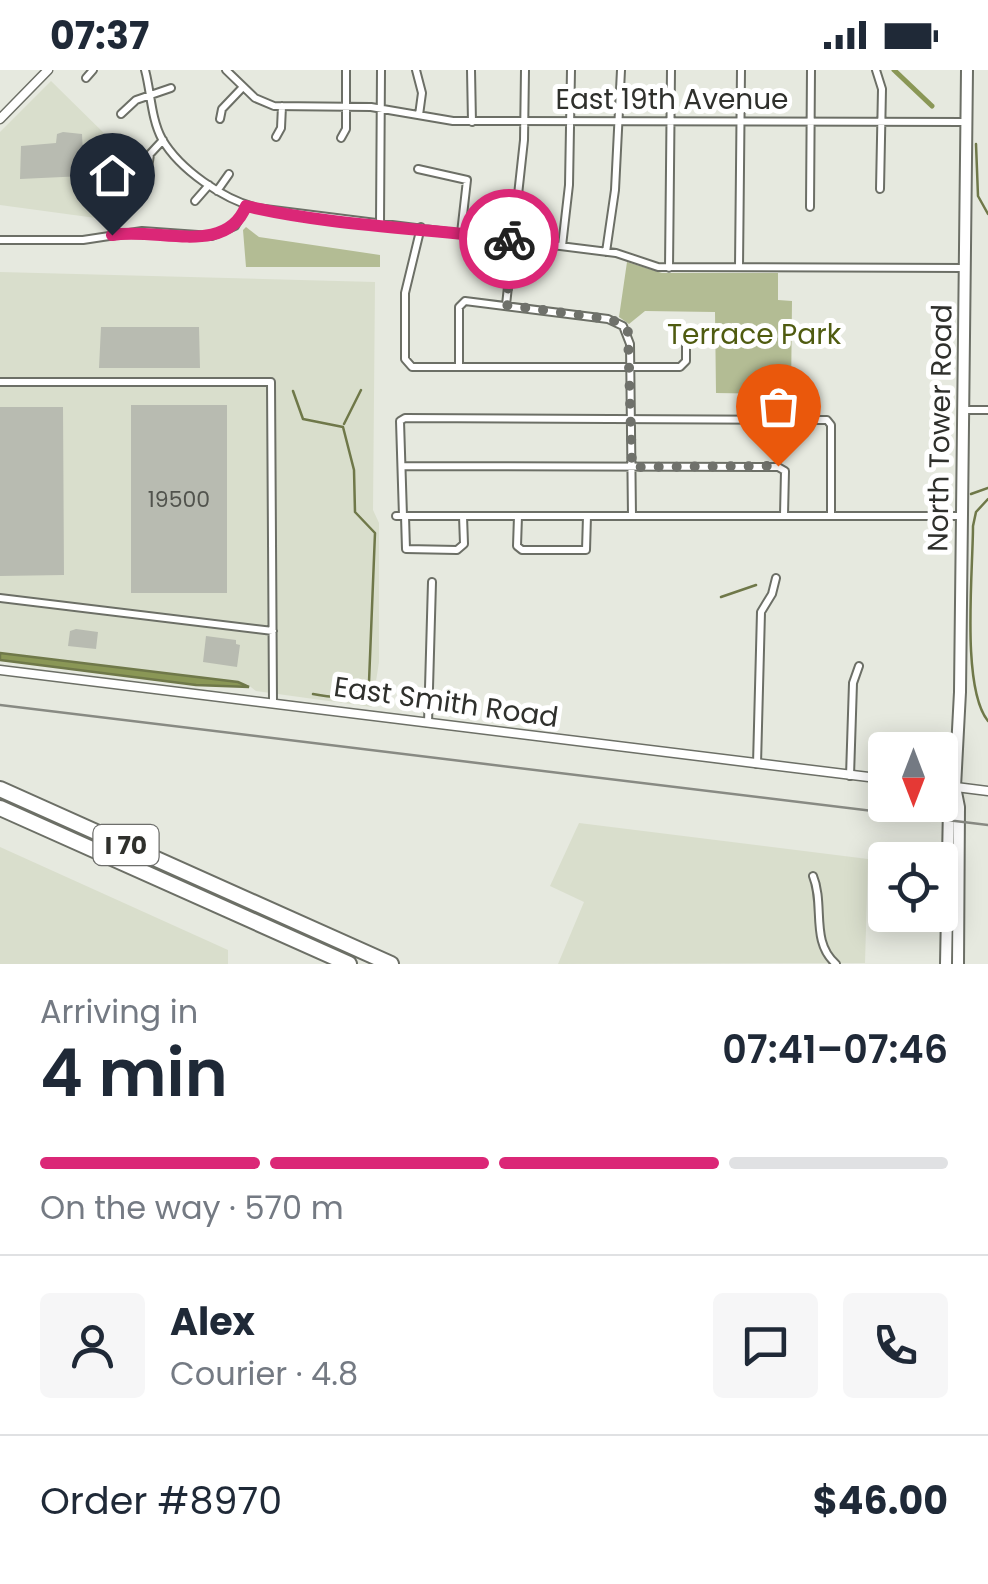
<!DOCTYPE html>
<meta charset="utf-8">
<style>
:root{--surface:#fff;--page:#f6f6f7;--text:#1f2937;--muted:#747a83;--line:#e0e1e3;--accent:#db2777}
body{margin:0;font-family:Poppins,sans-serif;background:var(--page);color:var(--text);height:100vh;display:flex;flex-direction:column;font-size:38px;white-space:nowrap}
*{box-sizing:border-box;margin:0}
p{font-size:32px;color:var(--muted)}
.icon{flex:none;width:55px;height:55px;fill:none;stroke:currentColor;stroke-width:2;stroke-linecap:round;stroke-linejoin:round}
.map{position:relative;height:894px;overflow:hidden}
.panel{display:flex;flex-direction:column;background:var(--surface);flex:1}
.panel>*{flex:none}
.needle{width:65px;rotate:180deg}
.fabs{position:absolute;left:868px;top:662px;display:grid;gap:20px}
.fabs a{display:grid;place-items:center;width:90px;height:90px;border-radius:10px;background:var(--surface);box-shadow:0 5px 25px #0003;font-size:50px}
.pin{position:absolute;display:grid;place-items:center;width:85px;height:85px;color:#fff;margin:-102px -42px;border-radius:50% 50% 50% 0;rotate:-45deg;box-shadow:0 0 10px #0007}
.pin .icon{rotate:45deg}
.courier{position:absolute;display:grid;place-items:center;width:100px;height:100px;margin:-50px;border:8px solid #db2777;border-radius:50%;background:#fff;color:#222;box-shadow:0 2px 12px #0007}
.overview em{font-style:normal;font-weight:600}
.overview div{display:flex;flex-direction:column-reverse}
.overview{display:flex;align-items:center;justify-content:space-between;height:170px;padding:0 40px}
h1{font-size:65px;font-weight:600;line-height:75px}
.bar{display:grid;grid-template-columns:repeat(4,1fr);gap:15px 10px;align-content:center;height:120px;padding:0 40px}
.bar i{height:12px;border-radius:8px;background:var(--line)}
.bar .current{background:var(--accent)}
.bar p{grid-column:span 4}
.line{display:flex;align-items:center;gap:25px;padding:0 40px;border-top:2px solid var(--line)}
.line div{flex:1}
.round{display:grid;place-items:center;flex:none;width:105px;height:105px;border-radius:10px;background:var(--page)}
.status{display:flex;justify-content:space-between;align-items:center;height:70px;padding:0 50px;background:var(--surface);direction:ltr}
.status svg{height:28px;fill:currentColor}
.map>svg:first-child{display:block}
.built{fill:#d9decc}
.green{fill:#b3bc94}
.water{fill:#8a9756;stroke:#6f7849;stroke-width:2.5}
.lines{fill:none;stroke-linecap:round;stroke-linejoin:round}
.stream{stroke:#6f7849;stroke-width:2.5}
.canal{stroke:#8a9756;stroke-width:5}
.building{fill:#b8bbb1}
.minor-casing{stroke:#6c6f66;stroke-width:10}
.tertiary-casing{stroke:#6c6f66;stroke-width:11}
.primary-casing{stroke:#6c6f66;stroke-width:14}
.motorway-casing{stroke:#6c6f66;stroke-width:18}
.minor{stroke:#fff;stroke-width:6}
.tertiary{stroke:#fff;stroke-width:8}
.primary{stroke:#fff;stroke-width:10}
.motorway{stroke:#fff;stroke-width:14}
.rail{stroke:#888a83;stroke-width:2.5}
.done{stroke:#6f716b;stroke-width:10;stroke-dasharray:0 18}
.route{stroke:#db2777;stroke-width:12}
.labels{text-anchor:middle;dominant-baseline:central;stroke-width:10;stroke-linejoin:round;paint-order:stroke}
.number-label{font-size:22px;fill:#51534d}
.shield{fill:#fff;stroke:#6d6e6b;stroke-width:2.5}
.shield-label{font-size:25px;font-weight:bold;fill:#2f302c}
.street-label{font-size:28px;fill:#2f302c;stroke:#fff}
.park-label{font-size:28px;fill:#4f5b10;stroke:#fff}
</style>
<div class="status"><b>07:37</b><svg viewBox="0 0 49 12"><path d="M0 12V9h3v3zM5 12V6h3v6zM10 12V3h3v9zM15 12V0h3v12zM26 1h20v11H26zM47 4h2v5h-2z"/></svg></div>
<div class="map">
<svg width="988" height="894" viewBox="0 0 988 894">
<rect width="100%" height="100%" fill="#e6e9df"/>
<path class="built" d="M51,11L114,73L125,99L118,151L0,135V62Z
M0,202L375,212L373,440L379,453V592L372,637L256,621L247,614L0,583Z
M579,753L868,789L865,893L558,894L584,832L550,816Z
M0,777L228,880V894H0Z"/>
<path class="green" d="M246,157L259,167L380,185V197H246L243,160Z
M627,192L662,203H778V230L792,231L791,324L716,323L715,242L645,241L629,254L619,247Z"/>
<path class="water" d="M0,583L238,612L249,617L196,615L0,590Z"/>
<g class="lines">
<path class="stream" d="M976,74L978,126L988,144
M293,321L303,349L343,357L354,400L355,442L375,463L369,612C355,631 334,628 313,624
M344,354L361,320
M971,424L988,418
M988,429L976,442L973,456C973,501 961,618 988,651
M721,527L756,515"/>
<path class="canal" d="M894,0L932,36"/>
</g>
<path class="building" d="M63,62L82,64L84,106L20,109L21,76L56,73L57,64Z
M101,257H199L200,298H99Z
M131,335H227V523H131Z
M0,337H63L64,505L0,506Z
M76,559L98,562L96,579L68,576L70,561Z
M206,566L236,570V574L240,575L237,597L203,592Z"/>
<g class="lines">
<defs>
<path id="minor" d="M145,0C151,22 151,49 162,69C180,100 223,129 257,138L616,183L658,197L965,198
M226,0L255,28L274,36L371,37L453,51L965,52
M416,0L422,23L419,45
M471,0L472,52
M876,0L882,19L880,119
M86,8L93,0
M121,44L136,30L171,18
M220,49L222,39L243,17
M276,67L281,58L282,36
M341,68L346,59V0
M418,99L467,110L461,163
M145,121L150,84L163,70
M217,121L229,104
M195,131L209,115
M810,137L811,0
M380,154L381,0
M421,157L405,223V289L412,297H680L686,291V269
M0,170H83L142,161L212,166L235,156L247,136
M562,176L569,115L571,0
M606,182L615,120L621,0
M739,197L741,0
M669,198L671,0
M506,235L524,70L525,0
M459,297V237L465,231L608,249L623,256L630,274L632,446
M0,312H271L273,631
M964,340H988
M402,396L778,397L785,401L784,445
M396,446H962
M403,446L400,351L405,348L827,350L831,355V445
M405,446L406,479L457,480L464,474L463,446
M518,446L517,476L522,480H586L587,446
M0,528L273,561
M428,653L432,512
M757,694L761,542L772,524L776,508
M850,706L853,613L859,596
M813,806C825,835 810,872 836,894"/>
<path id="tertiary" d="M0,49L48,0
M0,600L885,709
M940,715L988,721"/>
<path id="primary" d="M955,717L959,737L958,894
M946,894L949,736L955,717L960,622L967,0"/>
<path id="motorway" d="M0,719L391,894
M0,738L349,894"/>
</defs>
<use href="#minor" class="minor-casing"/>
<use href="#tertiary" class="tertiary-casing"/>
<use href="#primary" class="primary-casing"/>
<use href="#motorway" class="motorway-casing"/>
<use href="#minor" class="minor"/>
<use href="#tertiary" class="tertiary"/>
<use href="#primary" class="primary"/>
<use href="#motorway" class="motorway"/>
<path class="rail" d="M0,635L988,755"/>
</g>
<g class="lines">
<path class="done" d="M509,169L514,170L506,235L608,249L620,253L628,262L632,397L778,396"/>
<path class="route" d="M112,165C158,157 226,187 246,136C332,156 422,158 509,169"/>
</g>
<g class="labels">
<g class="number-label">
<text x="179" y="429">19500</text>
</g>
<rect class="shield" x="93.5" y="755" width="65" height="40" rx="8"/>
<g class="shield-label">
<text x="126" y="775">I 70</text>
</g>
<g class="street-label">
<text x="672" y="29">East 19th Avenue</text>
<text transform="translate(940 358) rotate(-89)">North Tower Road</text>
<text transform="translate(446 632) rotate(8)">East Smith Road</text>
</g>
<g class="park-label">
<text x="754" y="264">Terrace Park</text>
</g>
</g>
</svg>
<div class="fabs">
<a><svg class="needle" viewBox="-14 -14 28 28"><path d="M0-13l5 13h-10z" fill="#e53935"/><path d="M0 13l5-13h-10z" fill="#747a83"/></svg></a>
<a><svg class="icon" aria-label="locate" viewBox="0 0 24 24"><circle cx="12" cy="12" r="6"/><path d="M12 2v4M12 18v4M2 12h4M18 12h4"/></svg></a>
</div>
<div class="pin" style="left:778px;top:396px;background:#ea580c"><svg class="icon" aria-label="bag" viewBox="0 0 24 24"><path d="M5 8h14l-1 12H6zM9 8a3 3 0 0 1 6 0"/></svg></div>
<div class="pin" style="left:112px;top:165px;background:#1f2937"><svg class="icon" aria-label="home" viewBox="0 0 24 24"><path d="M3 11l9-7 9 7M6 9v11h12V9"/></svg></div>
<div class="courier" style="left:509px;top:169px"><svg class="icon" aria-label="bike" viewBox="0 0 24 24"><circle cx="6" cy="16" r="4"/><circle cx="18" cy="16" r="4"/><path d="M6 16l4-8h5l3 8M10 8l3 8H6M13 5h3"/></svg></div>
</div>
<section class="panel">
<div class="overview"><div><h1>4 min</h1><p>Arriving in</p></div><em>07:41–07:46</em></div>
<div class="bar"><i class="current"></i><i class="current"></i><i class="current"></i><i></i><p>On the way · 570 m</p></div>
<div class="line" style="height:180px"><a class="round"><svg class="icon" aria-label="person" viewBox="0 0 24 24"><circle cx="12" cy="8" r="4"/><path d="M4 21q1-7 8-7t8 7"/></svg></a><div><b>Alex</b><p>Courier · 4.8</p></div><a class="round"><svg class="icon" aria-label="chat" viewBox="0 0 24 24"><path d="M4 5h16v11H9l-5 4z"/></svg></a><a class="round"><svg class="icon" aria-label="phone" viewBox="0 0 24 24"><path d="M5 4h4l2 5-3 2q2 4 5 5l2-3 5 2v4C11 20 4 13 5 4z"/></svg></a></div>
<div class="line" style="height:130px"><div>Order #8970</div><b>$46.00</b></div>
</section>
